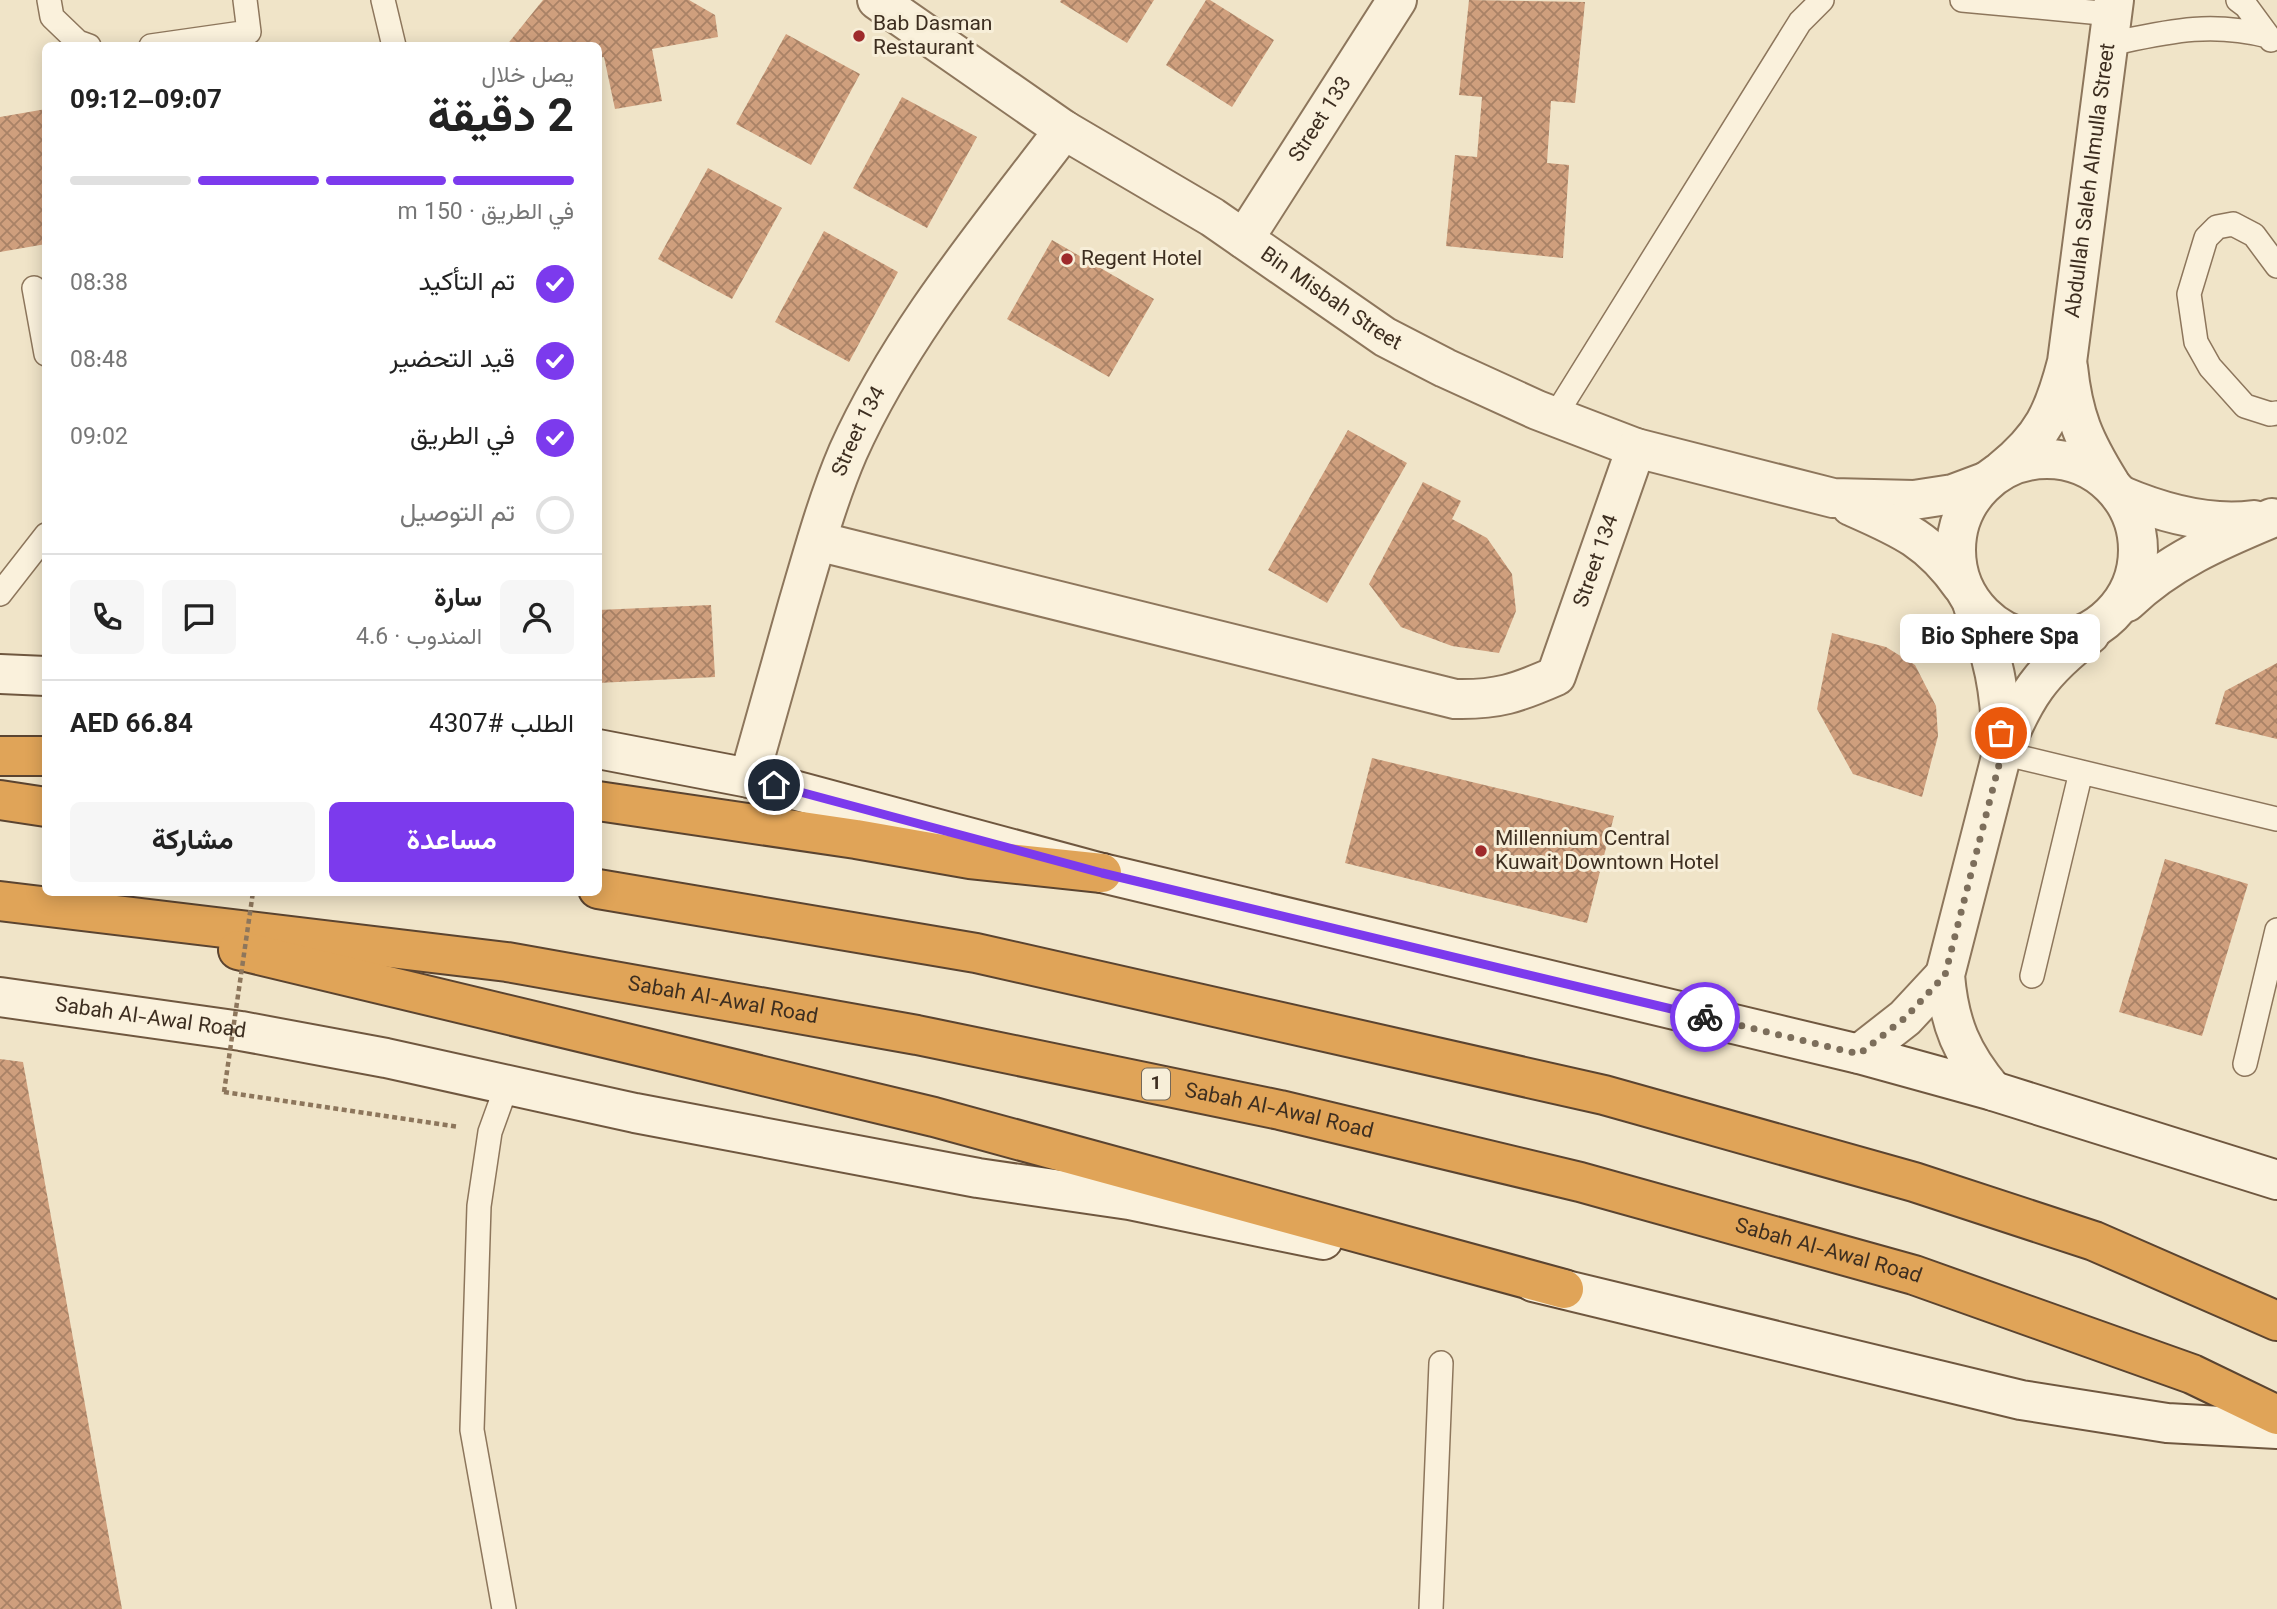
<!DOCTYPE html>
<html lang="ar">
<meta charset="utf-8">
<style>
:root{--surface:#fff;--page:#f6f6f6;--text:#222;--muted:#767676;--line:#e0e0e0;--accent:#7c3aed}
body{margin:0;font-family:Georgia,Vazirmatn,serif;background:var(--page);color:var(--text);direction:rtl;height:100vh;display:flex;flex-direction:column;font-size:26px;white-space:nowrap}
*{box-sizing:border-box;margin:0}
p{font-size:23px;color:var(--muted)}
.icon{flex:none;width:38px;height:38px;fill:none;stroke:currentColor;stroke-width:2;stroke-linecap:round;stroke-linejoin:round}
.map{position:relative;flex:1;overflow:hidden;direction:ltr}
.drawer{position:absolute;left:42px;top:42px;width:560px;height:854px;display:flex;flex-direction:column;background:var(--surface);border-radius:10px;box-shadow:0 4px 18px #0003;direction:rtl}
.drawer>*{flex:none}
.pin{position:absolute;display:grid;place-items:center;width:60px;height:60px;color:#fff;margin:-30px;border:4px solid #fff;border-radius:50%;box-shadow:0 2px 7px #0007}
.courier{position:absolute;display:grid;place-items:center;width:70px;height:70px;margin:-35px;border:5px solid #7c3aed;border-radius:50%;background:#fff;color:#222;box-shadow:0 2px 9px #0007}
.bubble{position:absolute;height:49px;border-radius:10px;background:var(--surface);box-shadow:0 4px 18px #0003;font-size:23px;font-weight:700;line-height:49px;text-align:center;direction:rtl}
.summary em{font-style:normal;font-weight:700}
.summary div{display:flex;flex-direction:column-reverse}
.summary{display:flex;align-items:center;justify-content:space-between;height:119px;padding:0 28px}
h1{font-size:46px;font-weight:700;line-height:52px}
.bar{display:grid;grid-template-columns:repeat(4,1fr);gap:10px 7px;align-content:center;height:84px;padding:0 28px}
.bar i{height:9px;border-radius:5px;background:var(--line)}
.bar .selected{background:var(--accent)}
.bar p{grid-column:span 4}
.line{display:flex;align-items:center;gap:18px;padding:0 28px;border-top:2px solid var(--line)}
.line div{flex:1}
.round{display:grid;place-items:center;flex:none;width:74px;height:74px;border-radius:10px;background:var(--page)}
ol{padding:0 28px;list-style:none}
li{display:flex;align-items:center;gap:21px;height:77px}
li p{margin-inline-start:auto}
li .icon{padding:7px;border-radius:50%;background:var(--accent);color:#fff;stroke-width:4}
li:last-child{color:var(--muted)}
li i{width:38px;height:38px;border:4px solid var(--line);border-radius:50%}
.button{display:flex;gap:14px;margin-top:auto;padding:14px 28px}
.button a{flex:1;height:80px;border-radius:10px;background:var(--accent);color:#fff;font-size:28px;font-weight:700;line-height:80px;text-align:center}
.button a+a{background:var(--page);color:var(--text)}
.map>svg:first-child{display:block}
.building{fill:url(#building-cross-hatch)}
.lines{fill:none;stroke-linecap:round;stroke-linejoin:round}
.service-casing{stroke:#8d765c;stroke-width:26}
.minor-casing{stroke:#8d765c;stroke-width:42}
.secondary-casing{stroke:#6f573f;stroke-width:42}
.motorway-casing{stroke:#5b4430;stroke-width:42}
.path{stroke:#8d765c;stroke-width:4.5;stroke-dasharray:5 3.5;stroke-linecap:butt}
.service{stroke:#faf1dc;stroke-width:23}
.minor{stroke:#faf1dc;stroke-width:38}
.secondary{stroke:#faf1dc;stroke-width:38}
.motorway{stroke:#e0a458;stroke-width:38}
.path-bridge{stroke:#8d765c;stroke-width:4.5;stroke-dasharray:5 3.5;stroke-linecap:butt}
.done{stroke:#7c6e5b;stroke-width:7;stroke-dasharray:0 12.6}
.route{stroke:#7c3aed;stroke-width:9}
.poi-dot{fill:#9e2a2b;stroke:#f7eed8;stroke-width:2.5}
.labels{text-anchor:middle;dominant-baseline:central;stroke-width:6;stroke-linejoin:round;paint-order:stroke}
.shield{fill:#f7eed8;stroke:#756857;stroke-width:2}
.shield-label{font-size:19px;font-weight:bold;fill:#3d2e20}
.poi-label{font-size:21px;fill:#3d2e20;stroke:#f7eed8;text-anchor:start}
.street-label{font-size:21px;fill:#3d2e20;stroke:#f7eed8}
</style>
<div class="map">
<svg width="2277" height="1609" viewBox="0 0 2277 1609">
<defs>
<pattern id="building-cross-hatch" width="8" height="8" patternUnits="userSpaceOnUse" patternTransform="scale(1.75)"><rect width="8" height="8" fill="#cf9f7d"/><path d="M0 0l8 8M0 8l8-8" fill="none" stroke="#a98266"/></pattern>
</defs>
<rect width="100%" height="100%" fill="#f0e4c8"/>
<path class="building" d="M543,0H689L715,15L718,37L652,49L662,101L615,109L604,57L598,58V46H506Z
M1061,0H1154L1127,43L1060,2Z
M1206,0H1210L1274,40L1232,107L1166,65Z
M1469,0L1585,2L1575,103L1551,101L1547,163L1569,165L1563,258L1446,246L1455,155L1477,157L1482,97L1459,95Z
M786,34L860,74L811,165L736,124Z
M902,97L977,137L927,228L853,188Z
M46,109V244L0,252V117Z
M708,168L782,208L732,299L658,259Z
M824,231L898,272L849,362L775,322Z
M1052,240L1154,299L1109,377L1007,319Z
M1348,430L1407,463L1327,603L1268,570Z
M1423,482L1461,501L1452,519L1487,538L1512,574L1516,611L1499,653L1452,646L1401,627L1369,584Z
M711,605L715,677L598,683V610Z
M1832,633L1886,647L1915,665L1936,706L1938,736L1922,797L1853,774L1817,709Z
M2277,663V739L2215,724L2225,691Z
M1372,758L1614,816L1587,923L1345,863Z
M2165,859L2248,884L2202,1036L2119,1012Z
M0,1059L23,1062L122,1609H0Z"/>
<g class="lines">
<defs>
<path id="service" d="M49,0L52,17L78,42L89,46
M383,0L394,46
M1962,0L2112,14
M2238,0L2246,6L2271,40
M2109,44C2167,32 2208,21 2268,36
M151,46L249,32L245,0
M2277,266L2254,235L2233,224L2217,227L2206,238L2189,294L2196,342L2210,367L2245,406L2270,414L2277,413
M34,288L46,354
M1555,416L1800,22L1822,0
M0,594L46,535
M2002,753L2277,819
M2032,976L2081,772
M2245,1064L2277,930
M504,1609L472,1430L479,1206L490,1132L507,1085
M1431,1609L1441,1363"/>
<g id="minor">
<path id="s1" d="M877,0L1064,130L1212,217L1385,337L1445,368L1537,410L1636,448L1833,498L1914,500L1953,494L1985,482"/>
<path id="s2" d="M1244,239L1397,0"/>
<path d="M2068,367C2073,416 2084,441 2110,483"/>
<circle cx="2047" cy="550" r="91"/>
<path id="s3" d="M2002,470C2043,437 2054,412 2067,362L2114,0"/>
<path d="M2120,495C2162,513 2208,526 2254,520"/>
<path d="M1851,506C1901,528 1930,540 1962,586"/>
<path id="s4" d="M817,541L1455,699C1498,700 1517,693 1556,676L1636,448"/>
<path d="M2127,602C2168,562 2219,540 2272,518"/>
<path d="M1973,606C1994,657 2000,689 2002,744"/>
<path id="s5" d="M749,778C765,720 782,662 798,604C813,553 827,501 848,452C901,334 986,233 1064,130"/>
<path d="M1859,1054L1905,1018L1945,975"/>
<path d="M1993,1091C1962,1054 1949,1024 1945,975L2002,753C2024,697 2041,671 2090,634"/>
</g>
<g id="secondary">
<path d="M0,674L46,676"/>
<path d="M598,749L749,778L1102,873L1859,1054L1993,1091L2277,1180"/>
<path id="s6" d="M0,997L241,1031L386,1058L635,1113L978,1178L1129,1200L1323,1240"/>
<path d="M1533,1282L2021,1400L2167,1423L2277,1429"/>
</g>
<g id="motorway">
<path d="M0,756H46"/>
<path d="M0,800L46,807"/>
<path d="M598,801L856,839L970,859L1102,873"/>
<path d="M598,889L976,953L1604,1095L1914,1182L2094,1241L2277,1321"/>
<path id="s7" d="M0,901L507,962L917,1035L1280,1110L1580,1182L1914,1275L2192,1374L2277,1415"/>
<path d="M238,950L934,1117L1564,1289"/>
</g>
</defs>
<use href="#service" class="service-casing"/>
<use href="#minor" class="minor-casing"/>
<use href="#secondary" class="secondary-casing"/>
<use href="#motorway" class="motorway-casing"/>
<path class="path" d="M224,1092L459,1127"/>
<use href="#service" class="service"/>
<use href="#minor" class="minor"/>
<use href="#secondary" class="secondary"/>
<use href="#motorway" class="motorway"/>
<path class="path-bridge" d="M224,1092L253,892"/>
</g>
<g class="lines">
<path class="done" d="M1705,1017L1859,1054L1905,1018L1945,975L2002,753L2001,733"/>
<path class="route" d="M774,785L1102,873L1705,1017"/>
</g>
<g class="poi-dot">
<circle cx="859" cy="36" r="7"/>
<circle cx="1067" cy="259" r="7"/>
<circle cx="1481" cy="851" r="7"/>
</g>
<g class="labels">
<rect class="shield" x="1142" y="1068.5" width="28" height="31" rx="5"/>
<g class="shield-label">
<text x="1156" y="1084">1</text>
</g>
<g class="poi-label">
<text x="873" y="24">Bab Dasman<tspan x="873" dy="24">Restaurant</tspan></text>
<text x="1081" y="259">Regent Hotel</text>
<text x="1495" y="839">Millennium Central<tspan x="1495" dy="24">Kuwait Downtown Hotel</tspan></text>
</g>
<g class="street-label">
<text stroke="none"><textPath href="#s2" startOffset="142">Street 133</textPath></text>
<text stroke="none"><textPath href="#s3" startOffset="312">Abdullah Saleh Almulla Street</textPath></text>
<text stroke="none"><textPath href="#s1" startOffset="544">Bin Misbah Street</textPath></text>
<text stroke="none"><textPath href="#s5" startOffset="364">Street 134</textPath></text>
<text stroke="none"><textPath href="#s4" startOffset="884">Street 134</textPath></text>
<text stroke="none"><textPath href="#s7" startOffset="730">Sabah Al-Awal Road</textPath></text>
<text stroke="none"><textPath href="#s6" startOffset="152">Sabah Al-Awal Road</textPath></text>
<text stroke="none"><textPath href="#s7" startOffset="1297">Sabah Al-Awal Road</textPath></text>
<text stroke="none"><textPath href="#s7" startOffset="1864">Sabah Al-Awal Road</textPath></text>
</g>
</g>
</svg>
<div class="pin" style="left:2001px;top:733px;background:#ea580c"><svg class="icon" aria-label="bag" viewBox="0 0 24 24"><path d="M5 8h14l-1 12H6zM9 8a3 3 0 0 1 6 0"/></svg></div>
<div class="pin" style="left:774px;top:785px;background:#1f2937"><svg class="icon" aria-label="home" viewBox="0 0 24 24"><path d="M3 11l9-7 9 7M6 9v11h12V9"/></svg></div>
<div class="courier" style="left:1705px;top:1017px"><svg class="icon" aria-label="bike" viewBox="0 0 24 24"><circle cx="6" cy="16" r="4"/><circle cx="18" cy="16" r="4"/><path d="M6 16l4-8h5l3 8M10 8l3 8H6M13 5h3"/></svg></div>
<div class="bubble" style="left:1900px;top:614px;width:200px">Bio Sphere Spa</div>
<section class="drawer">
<div class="summary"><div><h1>2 دقيقة</h1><p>يصل خلال</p></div><em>09:07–09:12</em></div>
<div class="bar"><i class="selected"></i><i class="selected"></i><i class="selected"></i><i></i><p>في الطريق · 150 m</p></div>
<ol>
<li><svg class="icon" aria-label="check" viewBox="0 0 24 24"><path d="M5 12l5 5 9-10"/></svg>تم التأكيد<p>08:38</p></li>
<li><svg class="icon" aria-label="check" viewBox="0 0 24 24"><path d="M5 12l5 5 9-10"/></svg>قيد التحضير<p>08:48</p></li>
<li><svg class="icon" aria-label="check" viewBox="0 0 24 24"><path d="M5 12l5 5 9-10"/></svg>في الطريق<p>09:02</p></li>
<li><i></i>تم التوصيل</li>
</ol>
<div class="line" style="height:126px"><a class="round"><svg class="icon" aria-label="person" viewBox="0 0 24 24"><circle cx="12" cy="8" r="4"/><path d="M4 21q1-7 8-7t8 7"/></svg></a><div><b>سارة</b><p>المندوب · 4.6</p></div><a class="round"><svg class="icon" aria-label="chat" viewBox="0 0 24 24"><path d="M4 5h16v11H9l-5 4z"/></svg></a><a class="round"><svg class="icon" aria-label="phone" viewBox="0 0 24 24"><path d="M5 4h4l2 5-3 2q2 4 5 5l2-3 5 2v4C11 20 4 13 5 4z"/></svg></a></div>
<div class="line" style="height:91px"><div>الطلب #4307</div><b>AED 66.84</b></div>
<div class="button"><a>مساعدة</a><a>مشاركة</a></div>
</section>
</div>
